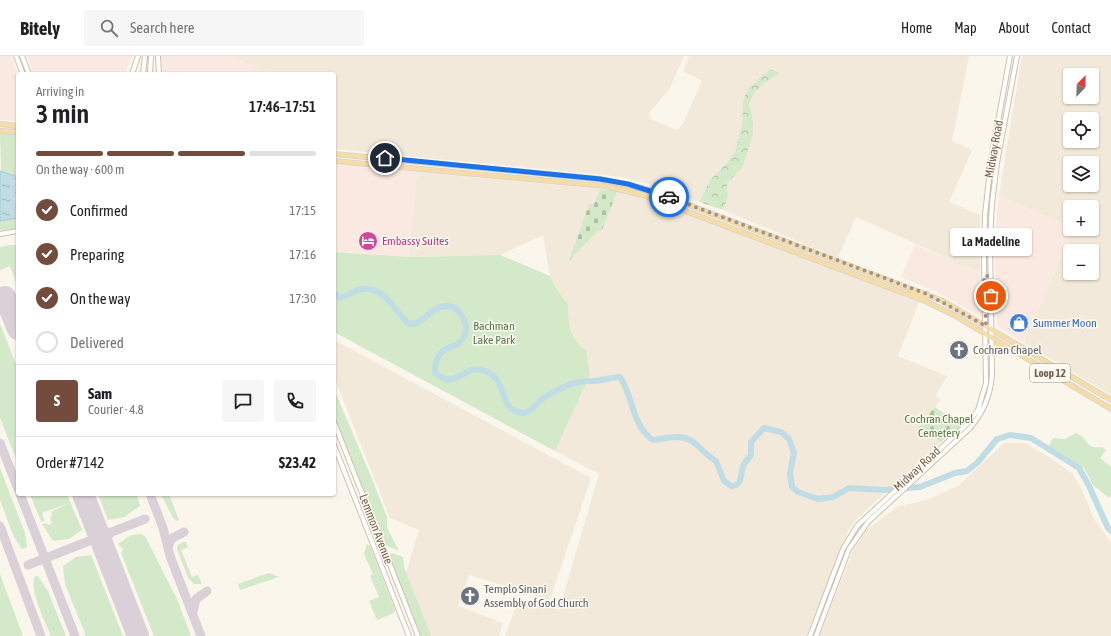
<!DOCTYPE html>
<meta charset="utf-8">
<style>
:root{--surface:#fff;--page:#f6f6f6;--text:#202124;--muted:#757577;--line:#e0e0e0;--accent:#744c3d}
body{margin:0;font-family:"Asap Condensed",sans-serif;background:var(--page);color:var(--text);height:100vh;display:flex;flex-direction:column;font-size:15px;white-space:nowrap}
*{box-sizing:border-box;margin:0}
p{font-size:13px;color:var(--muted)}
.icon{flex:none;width:22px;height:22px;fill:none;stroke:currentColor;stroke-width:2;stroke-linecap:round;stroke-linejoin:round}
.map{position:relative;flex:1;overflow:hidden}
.side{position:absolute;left:16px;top:16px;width:320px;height:424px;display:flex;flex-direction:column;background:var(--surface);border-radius:4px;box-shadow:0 1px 3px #0004}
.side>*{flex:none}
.needle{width:26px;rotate:23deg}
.controls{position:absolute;left:1063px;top:12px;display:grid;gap:8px}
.controls a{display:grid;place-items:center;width:36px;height:36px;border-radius:4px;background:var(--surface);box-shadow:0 1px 3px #0004;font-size:20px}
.pin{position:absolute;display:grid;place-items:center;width:34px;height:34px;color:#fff;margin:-17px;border:2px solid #fff;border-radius:50%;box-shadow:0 1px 4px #0007}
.courier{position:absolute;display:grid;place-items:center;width:40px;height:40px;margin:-20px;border:3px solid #1a73e8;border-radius:50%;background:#fff;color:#222;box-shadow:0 1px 5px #0007}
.bubble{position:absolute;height:28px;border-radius:4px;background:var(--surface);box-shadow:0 1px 3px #0004;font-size:13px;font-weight:600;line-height:28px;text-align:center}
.overview em{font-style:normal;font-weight:600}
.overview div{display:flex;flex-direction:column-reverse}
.overview{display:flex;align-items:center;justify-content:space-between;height:68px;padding:0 20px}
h1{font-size:26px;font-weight:600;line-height:30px}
.bar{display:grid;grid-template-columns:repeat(4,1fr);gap:6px 4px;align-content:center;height:48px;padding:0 20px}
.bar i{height:5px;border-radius:3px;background:var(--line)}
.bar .active{background:var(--accent)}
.bar p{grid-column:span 4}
.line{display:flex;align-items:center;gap:10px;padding:0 20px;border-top:1px solid var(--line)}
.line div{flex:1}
.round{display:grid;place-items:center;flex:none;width:42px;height:42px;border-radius:4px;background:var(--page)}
ol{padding:0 20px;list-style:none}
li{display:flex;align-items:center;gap:12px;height:44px}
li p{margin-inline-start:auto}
li .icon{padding:4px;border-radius:50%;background:var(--accent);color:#fff;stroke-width:4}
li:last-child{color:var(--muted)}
li i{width:22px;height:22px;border:2px solid var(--line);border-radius:50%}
header{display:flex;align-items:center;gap:24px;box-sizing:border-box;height:56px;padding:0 20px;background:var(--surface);border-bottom:1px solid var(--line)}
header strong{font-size:19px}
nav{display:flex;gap:22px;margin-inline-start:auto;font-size:14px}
.search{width:280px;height:36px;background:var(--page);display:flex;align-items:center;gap:10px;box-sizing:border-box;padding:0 14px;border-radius:4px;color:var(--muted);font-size:15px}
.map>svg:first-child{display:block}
.residential{fill:#f2e9da;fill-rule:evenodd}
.commercial{fill:#fae9e0}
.green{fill:#d4e8ca}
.forest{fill:url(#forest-crowns)}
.cemetery{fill:url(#cemetery-stones)}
.water{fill:url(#water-ripples);stroke:#a7cbd5}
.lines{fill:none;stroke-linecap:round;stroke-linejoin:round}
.river{stroke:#c0dce4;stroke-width:6}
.taxiway{stroke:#dad0d8;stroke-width:9}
.runway{stroke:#dad0d8;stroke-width:22}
.secondary-casing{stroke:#cfc0af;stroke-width:6}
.primary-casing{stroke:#d8d2ce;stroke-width:6}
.secondary{stroke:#fff;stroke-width:4}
.primary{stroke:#f4dda9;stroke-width:4.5}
.done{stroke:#a49486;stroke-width:4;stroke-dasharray:0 7.2}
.route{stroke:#1a73e8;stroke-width:5}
.labels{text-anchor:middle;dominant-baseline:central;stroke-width:3;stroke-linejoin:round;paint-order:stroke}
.shield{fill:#fefaf1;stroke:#9e8e80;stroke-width:1}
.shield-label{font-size:11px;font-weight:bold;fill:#755f4f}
.street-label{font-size:12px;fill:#755f4f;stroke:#fefaf1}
.hotel-label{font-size:12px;fill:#b23c85;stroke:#fefaf1;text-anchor:start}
.shop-label{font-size:12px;fill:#366cbe;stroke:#fefaf1;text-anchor:start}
.park-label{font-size:12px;fill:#547948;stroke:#fefaf1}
.worship-label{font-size:12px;fill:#5b616d;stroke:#fefaf1;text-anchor:start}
</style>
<header>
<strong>Bitely</strong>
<div class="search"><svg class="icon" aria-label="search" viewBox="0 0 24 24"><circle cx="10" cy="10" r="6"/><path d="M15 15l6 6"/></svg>Search here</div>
<nav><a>Home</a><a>Map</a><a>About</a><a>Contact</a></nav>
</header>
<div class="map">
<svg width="1111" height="580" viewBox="0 0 1111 580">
<defs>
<pattern id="forest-crowns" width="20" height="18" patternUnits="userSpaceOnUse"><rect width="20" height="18" fill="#d4e8ca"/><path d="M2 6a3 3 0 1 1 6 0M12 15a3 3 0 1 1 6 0" fill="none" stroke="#b1bfa6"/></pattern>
<pattern id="cemetery-stones" width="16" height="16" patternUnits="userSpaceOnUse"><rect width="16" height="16" fill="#d4e8ca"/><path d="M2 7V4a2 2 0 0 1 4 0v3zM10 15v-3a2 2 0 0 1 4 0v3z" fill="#b1bfa6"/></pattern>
<pattern id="water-ripples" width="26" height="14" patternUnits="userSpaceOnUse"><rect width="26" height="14" fill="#c0dce4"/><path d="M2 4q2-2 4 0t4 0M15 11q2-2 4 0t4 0" fill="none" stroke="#a1b6bb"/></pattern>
</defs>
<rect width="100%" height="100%" fill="#fbf6eb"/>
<path class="residential" d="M230,0H684L670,32L649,57L651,63L677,74L683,68L702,25L683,15L689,0H969L952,85L972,94L949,146L980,159V216L954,207V205L856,161L838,202L723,154L728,141L727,127L742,112L752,59L749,48L754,36L763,28L780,17L771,13L751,30L742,60V70L735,95L727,107L710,124L699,146L663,132L623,121L334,93V18H272Z
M1022,0H1111V339L1024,287L1073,173H1092V151H1070V171L999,140ZM1070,19H1092V41H1070ZM1070,63H1092V85H1070ZM1070,107H1092V129H1070ZM1070,195H1092V217H1070Z
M417,116L600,133L594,149L589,148L568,205L597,176L602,174L617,135L667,149L919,246L898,300L947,320L936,340L941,344L918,372L941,386L859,461L849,473L806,580H505L519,542L559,554L599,418L555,395L590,319L586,294L576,287L568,264V248L557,234L550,220L543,179L500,199L410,201L409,196Z
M334,284L591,422L550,544L469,519L458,550L503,567L499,580H431L406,517L419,474L390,462L334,321Z
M1004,387H1025L1049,401L1072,417L1082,434L1094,463L1111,486V580H819L853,494L865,475L897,451L926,444L958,430Z"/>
<path class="commercial" d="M0,0H11L18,18V65L0,64Z
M27,0H132L127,12V18H33Z
M161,0H230L272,18H163Z
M334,109L417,116L409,196L410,201L348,196L335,197L334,199Z
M999,140L1073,173L1024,287L997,269L995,179Z
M915,189L954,205V207L980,216L981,261L942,238L901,221Z"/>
<path class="green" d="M0,77L18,79V121L1,115Z
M18,162V173L0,174V165Z
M11,189H18V232L10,210L0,214V191Z
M335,196L411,201L500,199L550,220L557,234L568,248C568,265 570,285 586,294L590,319L555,395L334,276Z
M0,268L18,313V408L0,362Z
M334,333L372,423L387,461V471L399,495L385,489L334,360Z
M1076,377C1090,382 1084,394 1102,391L1106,394L1100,402L1111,411V439L1109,442L1093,429L1084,412L1048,391L1053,382L1065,383Z
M0,412L25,477L27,491L22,493L14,481L0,444Z
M30,438H67L82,474L69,483L53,485L42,468L46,467L49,469L52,467L50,462L52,460L51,456L67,448L42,457L45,465L41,466Z
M98,438H137L140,450L124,461L108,464Z
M161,438H169L179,464L176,465L173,462Z
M141,478L145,480L177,543L191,580H154L121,497L123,493L118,488L131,479Z
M183,486H186L188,491L181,494L192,521L198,519L202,528H194L188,522L177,493L178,489Z
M367,488L370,490L395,554L394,557L377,564L369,545L379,541L370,520L373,518L364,498Z
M392,497L403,501L404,511L431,580H420L389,500Z
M91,499L123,580H86L65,528L63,510L76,501Z
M269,517L279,521L240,534L238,528Z
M0,518L23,580H0Z
M35,520H38L48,535L66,580H51C46,568 28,532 35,520Z"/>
<path class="forest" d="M770,13L780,17L763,28L754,37L749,48L752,59L753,78L742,112L727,127L728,141L723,154L699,146L710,124L727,107L735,95L742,70L743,46L746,37L751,30Z"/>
<path class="cemetery" d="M600,133L617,135L602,174L597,176L568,206L589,148H594Z
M935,351L961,370L941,386L918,372Z"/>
<path class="water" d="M0,115L18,121V162L0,165Z"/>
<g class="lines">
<path class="river" d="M334,237L339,242C348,240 354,234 363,233C386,230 394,256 409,268C427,269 432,243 455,252C466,262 471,276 459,287C456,290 452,290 448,292C438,296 434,308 435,317C457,335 462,309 482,314C507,320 499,350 517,356C528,360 533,351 540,345C546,340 557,334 564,331C574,326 583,325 593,325C602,325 611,321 620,321C633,340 632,370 653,384C671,382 684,376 698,390C704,396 709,401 716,405L724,425L731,430C743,430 740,419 743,410C745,406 748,403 751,399V386L764,372L781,376L789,383L794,397L790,417L792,431L798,436L818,443L833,441L849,432L885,434L920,431L955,417L967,415L978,406L997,383L1010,379L1031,382L1079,412L1089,430L1108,472L1111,475"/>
<path class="taxiway" d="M0,253L11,260L18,274
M16,266L15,257L18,246
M0,387L18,433
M20,438L75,580
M150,438L163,472L170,500L201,580
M91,455C95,466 97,478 112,476C99,486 108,499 113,511
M0,470L41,580
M168,492L171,483L184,476
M28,509L145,463
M193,556L196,543L207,535"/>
<path class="runway" d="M5,241L18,273
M83,438L138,580"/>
<defs>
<path id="secondary" d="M16,0L23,18
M22,0L29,18
M158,0L159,18
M132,18L138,0
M143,18L145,0
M150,18L151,0
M0,178L18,175
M334,366L418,580
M334,389L409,580
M810,580L843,493L857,470L967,368L978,354L986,327L984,204L985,159L991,104L1010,0
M816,580L849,493L868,466L970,372C983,357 991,338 992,317L990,183L992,147L997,107L1017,0"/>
<path id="primary" d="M0,68L18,70
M0,75L18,76
M334,98L600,123L652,135L943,245L1111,344
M334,105L605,130L643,139L925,245L954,259L1111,353
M383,110C389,105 398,110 404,105
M910,237L924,240L927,238
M992,298L996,290L1002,289"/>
</defs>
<use href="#secondary" class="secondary-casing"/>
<use href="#primary" class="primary-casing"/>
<use href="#secondary" class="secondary"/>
<use href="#primary" class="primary"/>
</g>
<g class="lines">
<path class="done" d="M669,141L927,238L986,270L984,220H990L991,240"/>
<path class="route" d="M385,102L600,123L628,128L669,141"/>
</g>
<defs>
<symbol id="hotel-disc" viewBox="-11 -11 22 22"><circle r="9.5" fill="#d1479c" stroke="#fefaf1"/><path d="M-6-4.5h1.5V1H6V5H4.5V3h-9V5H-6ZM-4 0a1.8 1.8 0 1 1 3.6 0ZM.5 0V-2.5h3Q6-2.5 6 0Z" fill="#fff"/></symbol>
<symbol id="shop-disc" viewBox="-11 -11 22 22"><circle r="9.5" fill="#3f7fe0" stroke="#fefaf1"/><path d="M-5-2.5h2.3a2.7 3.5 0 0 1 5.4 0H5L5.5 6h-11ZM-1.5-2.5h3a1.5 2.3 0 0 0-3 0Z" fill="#fff"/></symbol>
<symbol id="church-disc" viewBox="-11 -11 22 22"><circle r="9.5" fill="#6b7280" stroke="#fefaf1"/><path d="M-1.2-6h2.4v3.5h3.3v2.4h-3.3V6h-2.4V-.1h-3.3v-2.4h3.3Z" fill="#fff"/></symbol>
</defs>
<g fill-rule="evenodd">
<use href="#hotel-disc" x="357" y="174" width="22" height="22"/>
<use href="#shop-disc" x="1008" y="256" width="22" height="22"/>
<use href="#church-disc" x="948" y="283" width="22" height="22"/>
<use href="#church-disc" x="459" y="529" width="22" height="22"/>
</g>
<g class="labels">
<rect class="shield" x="1030" y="308" width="40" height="18" rx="3"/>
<g class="shield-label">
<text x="1050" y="317">Loop 12</text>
</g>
<g class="street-label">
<text transform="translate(994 93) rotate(-80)">Midway Road</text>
<text transform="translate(917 413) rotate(-43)">Midway Road</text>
<text transform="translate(376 473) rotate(69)">Lemmon Avenue</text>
</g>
<g class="hotel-label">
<text x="382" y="185">Embassy Suites</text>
</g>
<g class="shop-label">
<text x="1033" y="267">Summer Moon</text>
</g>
<g class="park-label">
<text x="494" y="270">Bachman<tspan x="494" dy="14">Lake Park</tspan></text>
<text x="939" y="363">Cochran Chapel<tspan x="939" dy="14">Cemetery</tspan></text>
</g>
<g class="worship-label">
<text x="973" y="294">Cochran Chapel</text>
<text x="484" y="533">Templo Sinani<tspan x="484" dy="14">Assembly of God Church</tspan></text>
</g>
</g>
</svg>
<div class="controls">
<a><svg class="needle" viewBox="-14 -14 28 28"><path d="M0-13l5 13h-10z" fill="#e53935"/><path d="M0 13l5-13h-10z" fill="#757577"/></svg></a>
<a><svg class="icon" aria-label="locate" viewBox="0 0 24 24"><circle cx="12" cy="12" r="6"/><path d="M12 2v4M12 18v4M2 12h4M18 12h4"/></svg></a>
<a><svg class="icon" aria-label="layers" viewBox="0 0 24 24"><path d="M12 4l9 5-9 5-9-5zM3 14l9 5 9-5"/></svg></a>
<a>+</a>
<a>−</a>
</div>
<div class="pin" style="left:991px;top:240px;background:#ea580c"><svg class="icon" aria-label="bag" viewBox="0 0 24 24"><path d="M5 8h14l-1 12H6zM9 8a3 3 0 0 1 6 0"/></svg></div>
<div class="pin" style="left:385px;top:102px;background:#1f2937"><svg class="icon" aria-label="home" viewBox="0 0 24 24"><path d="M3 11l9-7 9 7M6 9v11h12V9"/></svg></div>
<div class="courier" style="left:669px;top:141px"><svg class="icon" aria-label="car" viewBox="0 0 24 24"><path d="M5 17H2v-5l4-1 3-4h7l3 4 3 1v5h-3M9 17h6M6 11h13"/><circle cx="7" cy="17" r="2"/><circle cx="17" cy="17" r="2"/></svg></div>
<div class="bubble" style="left:950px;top:172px;width:82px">La Madeline</div>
<section class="side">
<div class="overview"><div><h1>3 min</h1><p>Arriving in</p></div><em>17:46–17:51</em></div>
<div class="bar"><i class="active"></i><i class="active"></i><i class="active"></i><i></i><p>On the way · 600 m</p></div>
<ol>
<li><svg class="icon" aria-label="check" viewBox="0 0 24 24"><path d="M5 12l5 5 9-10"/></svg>Confirmed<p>17:15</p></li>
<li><svg class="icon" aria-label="check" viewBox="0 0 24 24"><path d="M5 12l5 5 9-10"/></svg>Preparing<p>17:16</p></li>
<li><svg class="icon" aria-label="check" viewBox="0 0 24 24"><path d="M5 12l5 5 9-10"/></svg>On the way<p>17:30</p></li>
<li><i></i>Delivered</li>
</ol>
<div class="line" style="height:72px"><b class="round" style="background:var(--accent);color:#fff">S</b><div><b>Sam</b><p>Courier · 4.8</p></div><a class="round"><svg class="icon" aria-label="chat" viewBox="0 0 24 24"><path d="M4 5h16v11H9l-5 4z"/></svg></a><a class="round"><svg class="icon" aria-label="phone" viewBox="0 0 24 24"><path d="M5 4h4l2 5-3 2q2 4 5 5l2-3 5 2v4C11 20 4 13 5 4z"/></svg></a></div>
<div class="line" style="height:52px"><div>Order #7142</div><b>$23.42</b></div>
</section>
</div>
